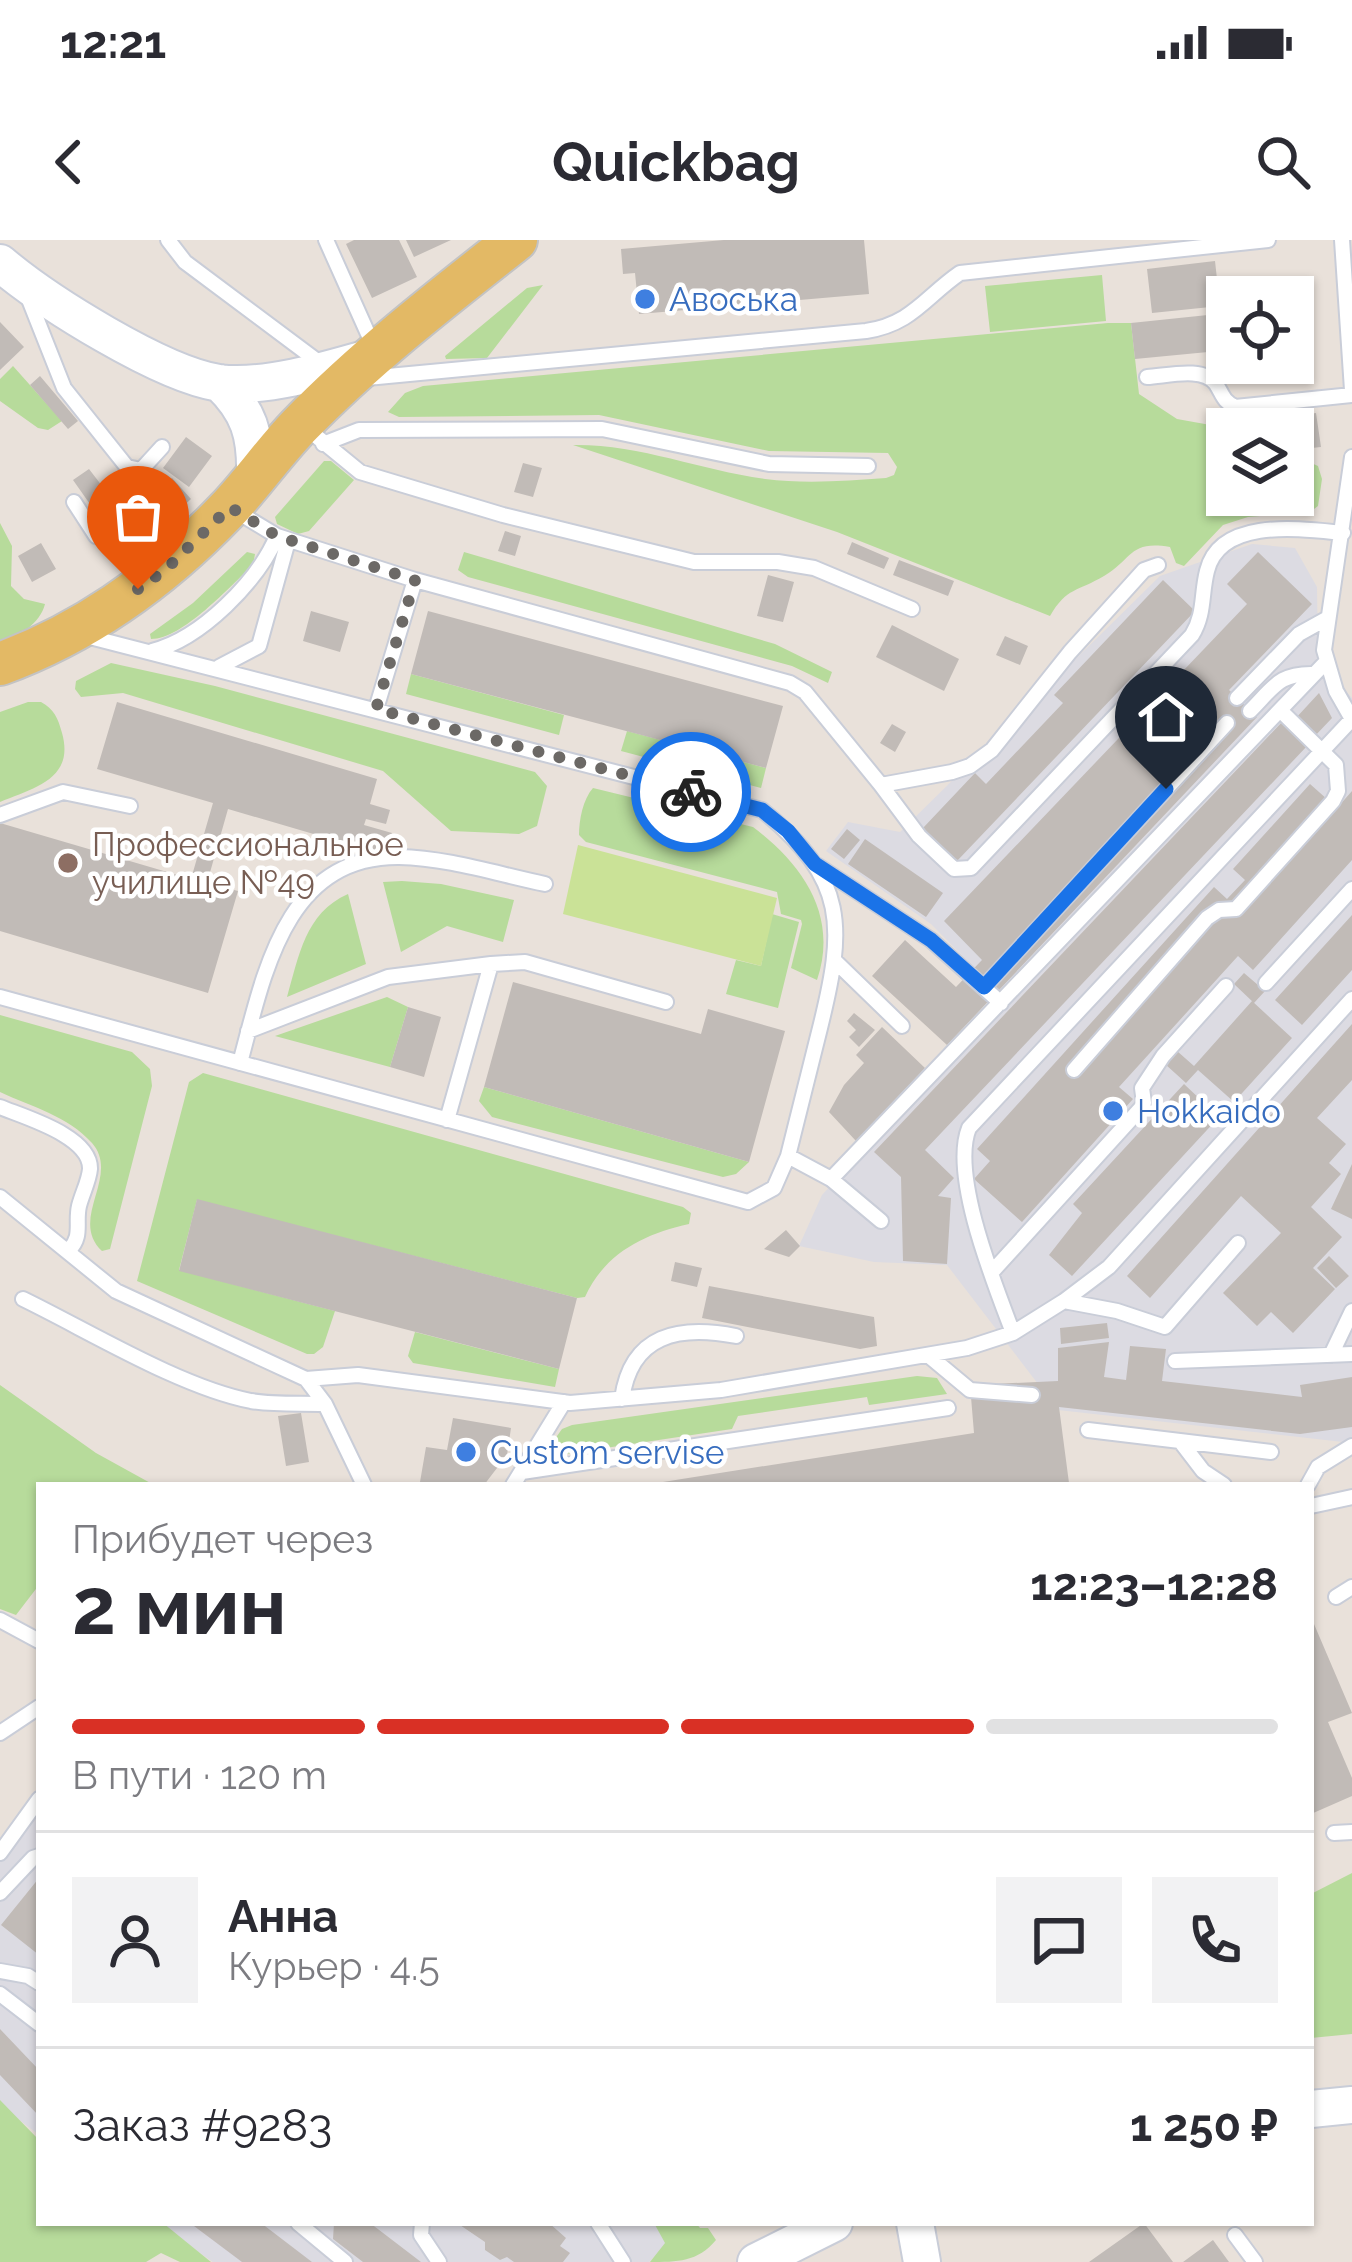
<!DOCTYPE html>
<html lang="ru">
<meta charset="utf-8">
<style>
:root{--surface:#fff;--page:#f2f2f3;--text:#2b2b33;--muted:#7c7c81;--line:#e1e1e2;--accent:#d93025}
body{margin:0;font-family:Raleway,sans-serif;background:var(--page);color:var(--text);height:100vh;display:flex;flex-direction:column;font-size:45px;white-space:nowrap}
*{box-sizing:border-box;margin:0}
p{font-size:39px;color:var(--muted)}
.icon{flex:none;width:66px;height:66px;fill:none;stroke:currentColor;stroke-width:2;stroke-linecap:round;stroke-linejoin:round}
.map{position:relative;flex:1;overflow:hidden}
.details{position:absolute;left:36px;top:1242px;width:1278px;height:744px;display:flex;flex-direction:column;background:var(--surface);border-radius:0px;box-shadow:0 3px 9px #0004}
.details>*{flex:none}
.buttons{position:absolute;left:1206px;top:36px;display:grid;gap:24px}
.buttons a{display:grid;place-items:center;width:108px;height:108px;border-radius:0px;background:var(--surface);box-shadow:0 3px 9px #0004;font-size:60px}
.pin{position:absolute;display:grid;place-items:center;width:102px;height:102px;color:#fff;margin:-123px -51px;border-radius:50% 50% 50% 0;rotate:-45deg;box-shadow:0 0 12px #0007}
.pin .icon{rotate:45deg}
.courier{position:absolute;display:grid;place-items:center;width:120px;height:120px;margin:-60px;border:9px solid #1a73e8;border-radius:50%;background:#fff;color:#222;box-shadow:0 3px 15px #0007}
.head em{font-style:normal;font-weight:700}
.head div{display:flex;flex-direction:column-reverse}
.head{display:flex;align-items:center;justify-content:space-between;height:204px;padding:0 36px}
h1{font-size:78px;font-weight:700;line-height:90px}
.bar{display:grid;grid-template-columns:repeat(4,1fr);gap:18px 12px;align-content:center;height:144px;padding:0 36px}
.bar i{height:15px;border-radius:9px;background:var(--line)}
.bar .selected{background:var(--accent)}
.bar p{grid-column:span 4}
.line{display:flex;align-items:center;gap:30px;padding:0 36px;border-top:3px solid var(--line)}
.line div{flex:1}
.round{display:grid;place-items:center;flex:none;width:126px;height:126px;border-radius:0px;background:var(--page)}
.status{display:flex;justify-content:space-between;align-items:center;height:84px;padding:0 60px;background:var(--surface);direction:ltr}
.status svg{height:33px;fill:currentColor}
header{display:flex;justify-content:space-between;align-items:center;height:156px;padding:0 36px;background:var(--surface);font-size:54px;font-weight:700}
.map>svg:first-child{display:block}
.industrial{fill:#dcdbe2}
.green{fill:#b7db9b}
.pitch{fill:#cae297}
.building{fill:#c1bbb7}
.lines{fill:none;stroke-linecap:round;stroke-linejoin:round}
.lane-casing{stroke:#c9cdd8;stroke-width:18}
.secondary-casing{stroke:#c9cdd8;stroke-width:40}
.primary-casing{stroke:#c3c3c3;stroke-width:46}
.lane{stroke:#fff;stroke-width:14}
.secondary{stroke:#fff;stroke-width:36}
.primary{stroke:#e3b965;stroke-width:42}
.done{stroke:#6c6966;stroke-width:12;stroke-dasharray:0 21.6}
.route{stroke:#1a73e8;stroke-width:15}
.shop-dot{fill:#3f7fe0;stroke:#fff;stroke-width:4.5}
.education-dot{fill:#8d6e63;stroke:#fff;stroke-width:4.5}
.labels{text-anchor:middle;dominant-baseline:central;stroke-width:9;stroke-linejoin:round;paint-order:stroke}
.shop-label{font-size:33px;fill:#366cbe;stroke:#fff;text-anchor:start}
.education-label{font-size:33px;fill:#785e54;stroke:#fff;text-anchor:start}
</style>
<div class="status"><b>12:21</b><svg viewBox="0 0 49 12"><path d="M0 12V9h3v3zM5 12V6h3v6zM10 12V3h3v9zM15 12V0h3v12zM26 1h20v11H26zM47 4h2v5h-2z"/></svg></div>
<header><svg class="icon" aria-label="back" viewBox="0 0 24 24"><path d="M15 5l-7 7 7 7"/></svg>Quickbag<svg class="icon" aria-label="search" viewBox="0 0 24 24"><circle cx="10" cy="10" r="6"/><path d="M15 15l6 6"/></svg></header>
<div class="map">
<svg width="1352" height="2022" viewBox="0 0 1352 2022">
<rect width="100%" height="100%" fill="#e9e1da"/>
<path class="industrial" d="M1252,304L1295,308L1317,347L1318,420L1352,458V1203L1058,1170L947,1025L874,1022L799,1006L822,955L1005,759L931,684L826,611L848,582L900,592L1160,336Z
M39,1546V1895L0,1865V1598Z
M157,1983H691L649,2022H213Z"/>
<path class="green" d="M1102,35L1106,81L990,92L985,46Z
M543,45L487,118L446,119L445,116L527,48Z
M1108,83H1131L1139,154L1177,179L1216,186L1227,219V255H1293V215L1318,226L1322,239L1318,266L1310,272L1248,277L1223,285L1184,326L1176,323L1170,307C1129,300 1133,319 1104,336C1077,352 1067,347 1050,376L837,292L573,205C639,204 700,230 765,239C804,244 847,241 886,238L894,235L897,227L888,213L769,211L599,175L399,177L388,172L405,153L423,146Z
M13,126L62,181L48,190L38,188L0,161V139Z
M324,221H331L354,240L309,291L298,294L277,284L275,277Z
M0,283L12,306L11,346L24,359L45,364C40,384 18,397 0,404Z
M247,312L255,314L253,325C230,346 183,399 151,399L150,394L193,363Z
M464,312L775,404L832,432L828,443L792,426L468,337L458,330Z
M111,423L215,446L535,532L547,546L537,586L519,594L451,591L383,531L123,453L81,457L75,449L76,441Z
M411,434L564,475L559,495L406,454Z
M28,462H41C54,469 58,478 62,493C75,539 34,548 0,562V472Z
M627,491L766,528L761,548L621,511Z
M593,548L753,587C802,624 839,675 817,740L791,728L802,684L801,680L781,674L777,652L586,602L579,595C579,580 583,559 593,548Z
M402,641L441,644L514,660L503,702L447,686L401,712L383,642Z
M348,654L366,724L287,757C299,716 305,673 348,654Z
M772,674L799,682L778,768L726,754L736,720L761,726Z
M387,757L408,767L390,827L275,796Z
M0,775L132,812L150,829L152,846L110,1009L102,1011C68,979 121,936 92,903C68,876 32,867 0,852Z
M203,833L683,967L691,973L689,984C644,994 605,1013 585,1057L577,1058L197,960L179,1030L335,1071L323,1107L314,1114H307L137,1041L189,842Z
M484,847L749,922L736,934L723,937L492,877L479,861Z
M415,1092L559,1129L555,1147L413,1123L408,1116Z
M917,1136L937,1138L947,1154L869,1165L867,1157L738,1176L732,1189L552,1216L547,1210L562,1189L572,1185Z
M0,1145L96,1213L154,1245H39V1345L16,1375L0,1369Z
M1352,1633V1794L1311,1798V1654Z
M0,1860L39,1900V1983H163L211,2022H180L161,2013L146,2022H0Z
M654,1983H696L700,1988H708L716,2000C698,2022 677,2022 650,2022L665,2003Z"/>
<path class="pitch" d="M578,605L777,658L761,726L563,674Z"/>
<path class="building" d="M354,0H399L417,37L372,58L346,4Z
M406,0H451L414,17Z
M724,0H864L869,54L639,74L635,33L623,34L621,9Z
M1215,21L1220,66L1152,73L1147,29Z
M1227,73V102L1207,104L1208,112L1135,119L1131,83Z
M0,82L24,107L0,130Z
M1231,123H1263L1265,141L1233,144Z
M40,136L78,181L68,189L30,145Z
M1316,173L1321,207L1293,210V189H1227V219L1221,220L1216,186Z
M186,197L212,216L189,247L163,228Z
M523,223L542,228L533,257L514,252Z
M89,229L109,255L92,267L73,240Z
M172,238L191,259L180,269L161,248Z
M505,291L521,296L515,316L498,311Z
M852,302L889,318L884,329L847,314Z
M41,303L56,329L32,342L18,316Z
M1258,312L1312,364L1229,450L1257,477L947,805L872,736L905,700L956,747L982,720L944,681L1247,364L1227,344Z
M899,320L954,341L948,356L893,335Z
M768,335L794,342L783,382L757,376Z
M1163,340L1195,371L957,621L923,588L975,533L986,544L1063,463L1054,455Z
M311,371L349,382L340,412L303,401Z
M428,371L783,466L766,528L411,434Z
M892,385L959,419L944,451L876,417Z
M1005,396L1028,406L1020,425L996,415Z
M1319,453L1332,478L1314,497L1295,479Z
M117,462L377,539L370,564L390,570L386,584L366,579L364,585L392,593L385,615L228,569L207,643L238,651L208,753L0,691V583L191,639L213,563L97,529Z
M1283,481L1308,505L925,910L954,938L938,956L951,958L947,1024L903,1021L901,937L874,912Z
M892,484L906,492L895,512L880,503Z
M1310,544L1337,568L1352,551V620L1253,730L1238,716L1119,847L1133,859L1022,982L974,939L990,921L977,909L1214,647L1227,659L1245,640L1233,629Z
M847,589L860,600L844,619L831,609Z
M865,599L943,653L926,677L848,624Z
M1352,675V730L1302,785L1275,760Z
M1244,733L1265,751L1254,763L1234,744Z
M513,742L701,794L708,769L785,791L749,922L484,847Z
M1252,761L1292,798L1234,862L1198,830L1186,843L1165,824L1177,811L1194,826Z
M408,767L441,777L424,837L390,827Z
M854,773L875,790L859,807L849,797L856,790L847,781Z
M1352,784V840L1317,878L1346,904L1329,923L1341,934L1311,967L1342,997L1313,1028L1335,1049L1293,1093L1271,1072L1257,1086L1223,1053L1281,993L1241,956L1150,1058L1127,1036Z
M882,787L925,828L856,901L829,872L844,845L864,823L856,815Z
M1184,844L1219,877L1072,1036L1049,1015L1082,973L1073,964Z
M1352,924V979L1331,969Z
M197,959L577,1058L559,1129L179,1031Z
M786,990L800,1006L789,1017L764,1009Z
M1329,1016L1349,1036L1336,1048L1317,1028Z
M675,1022L702,1028L697,1047L671,1041Z
M709,1046L874,1077L877,1106L860,1109L702,1078Z
M1107,1083L1109,1098L1061,1104L1060,1088Z
M1109,1102L1104,1137L1126,1140L1130,1106L1166,1109L1162,1141L1302,1157L1300,1145L1352,1137V1187L1300,1194L1059,1167L1069,1243L644,1245L974,1193L970,1145L1058,1141V1108Z
M301,1173L309,1222L286,1226L278,1176Z
M453,1178L511,1188L507,1215L484,1245L420,1242L426,1207L447,1210Z
M1311,1377L1352,1473L1328,1482L1352,1538V1556L1311,1574Z
M39,1638V1715L1,1685Z
M0,1789L39,1830V1876L0,1835Z
M190,1983H261L312,2022H242Z
M334,1983H370L421,2022H363L333,1999Z
M457,1983H549L566,1998L560,2006L570,2013L563,2022H514L507,2017L500,2020L485,2010V2002Z
M1144,1983L1173,2022H1089L1096,2017Z
M1213,2000L1229,2022H1183Z"/>
<g class="lines">
<defs>
<path id="lane" d="M168,0L185,22L324,126
M326,0L373,105
M1342,0L1352,150
M26,52L64,148L127,227L141,230L162,207
M1147,137C1167,136 1203,126 1216,144C1223,155 1223,161 1235,167L1352,155
M367,138L866,91C912,84 925,57 960,33L1268,0
M305,187L360,232L503,275L694,322H778L814,328L912,369
M323,204L359,190L602,189L769,224L868,226
M74,262L96,296H105L134,230
M234,270L277,296L415,340L790,443L805,452L881,545L952,532L970,526L992,510L1070,412L1144,330L1158,325
M82,395L762,570C848,640 845,687 820,788C809,831 799,873 788,916
M152,411C201,399 258,341 277,296
M219,427L259,406L288,301
M1237,458L1299,394L1326,379
M376,469L415,340
M1250,471C1274,447 1279,433 1314,434
M881,545L919,596L954,629L971,628L1192,395C1205,374 1201,354 1207,331C1220,277 1302,289 1343,293
M0,575L63,552L130,566
M818,626L931,700L1001,763
M836,722L902,786
M1266,743L1352,649
M984,747L1227,483
M0,757L748,962L774,948L788,916L831,939L1325,423
M248,791L388,737L491,724
M240,823C264,734 285,616 399,617C448,618 497,634 545,644
M1074,830L1207,678L1219,670L1236,669L1333,561L1338,551L1336,525L1281,471
M0,867C24,877 91,896 90,929C89,941 82,954 79,966C75,983 83,996 69,1010
M447,880L491,724L525,722L666,762
M831,939L881,981
M0,957L116,1051L306,1139L325,1164L364,1245
M991,1033L1141,868L1144,863L1142,848L1163,816L1226,746
M23,1059C89,1091 180,1147 251,1161C275,1165 301,1163 325,1164
M1064,1061L1117,1071L1165,1087L1238,1003
M1013,1093C995,1045 950,935 969,888L1352,479L1336,451L1324,410L1352,217
M928,1115L970,1150L1032,1155
M1331,1115L1352,1071
M1175,1121L1352,1114
M306,1139L358,1135L570,1163L721,1150L967,1108L1013,1093L1064,1061L1109,1027L1352,759
M622,1159C631,1094 679,1085 736,1096
M1088,1190L1180,1201L1203,1231L1224,1245
M1180,1201L1271,1212
M522,1232L948,1168
M513,1245L564,1162
M1308,1245L1318,1227L1352,1206
M1311,1266L1352,1257
M1336,1357L1352,1347
M0,1380L39,1401
M0,1493L39,1467
M1334,1593L1352,1592
M0,1613L39,1559
M0,1653L33,1618L39,1616
M0,1731L28,1736L39,1743
M0,1754L39,1784
M298,1983L345,2022
M422,1983L421,1995L439,2022
M598,1983L623,2022
M1235,1995L1255,2022"/>
<path id="secondary" d="M0,23C46,62 161,134 219,143C265,149 330,129 375,116
M220,143C249,171 256,195 255,235
M1311,1869L1352,1865
M915,1983L922,2022
M756,2022L834,1983"/>
<path id="primary" d="M0,424C87,392 163,337 227,270C252,244 273,213 299,186C365,118 442,58 516,0"/>
</defs>
<use href="#lane" class="lane-casing"/>
<use href="#secondary" class="secondary-casing"/>
<use href="#primary" class="primary-casing"/>
<use href="#lane" class="lane"/>
<use href="#secondary" class="secondary"/>
<use href="#primary" class="primary"/>
</g>
<g class="lines">
<path class="done" d="M138,349L166,329L230,267L277,296L415,340L376,469L691,552"/>
<path class="route" d="M691,552L762,570L788,591L815,624L931,700L984,747L1166,549"/>
</g>
<g class="shop-dot">
<circle cx="645" cy="59" r="12"/>
<circle cx="1113" cy="871" r="12"/>
<circle cx="466" cy="1212" r="12"/>
</g>
<circle class="education-dot" cx="68" cy="623" r="12"/>
<g class="labels">
<g class="shop-label">
<text x="669" y="59">Авоська</text>
<text x="1137" y="871">Hokkaido</text>
<text x="490" y="1212">Custom servise</text>
</g>
<g class="education-label">
<text x="92" y="604">Профессиональное<tspan x="92" dy="38">училище №49</tspan></text>
</g>
</g>
</svg>
<div class="buttons">
<a><svg class="icon" aria-label="locate" viewBox="0 0 24 24"><circle cx="12" cy="12" r="6"/><path d="M12 2v4M12 18v4M2 12h4M18 12h4"/></svg></a>
<a><svg class="icon" aria-label="layers" viewBox="0 0 24 24"><path d="M12 4l9 5-9 5-9-5zM3 14l9 5 9-5"/></svg></a>
</div>
<div class="pin" style="left:138px;top:349px;background:#ea580c"><svg class="icon" aria-label="bag" viewBox="0 0 24 24"><path d="M5 8h14l-1 12H6zM9 8a3 3 0 0 1 6 0"/></svg></div>
<div class="pin" style="left:1166px;top:549px;background:#1f2937"><svg class="icon" aria-label="home" viewBox="0 0 24 24"><path d="M3 11l9-7 9 7M6 9v11h12V9"/></svg></div>
<div class="courier" style="left:691px;top:552px"><svg class="icon" aria-label="bike" viewBox="0 0 24 24"><circle cx="6" cy="16" r="4"/><circle cx="18" cy="16" r="4"/><path d="M6 16l4-8h5l3 8M10 8l3 8H6M13 5h3"/></svg></div>
<section class="details">
<div class="head"><div><h1>2 мин</h1><p>Прибудет через</p></div><em>12:23–12:28</em></div>
<div class="bar"><i class="selected"></i><i class="selected"></i><i class="selected"></i><i></i><p>В пути · 120 m</p></div>
<div class="line" style="height:216px"><a class="round"><svg class="icon" aria-label="person" viewBox="0 0 24 24"><circle cx="12" cy="8" r="4"/><path d="M4 21q1-7 8-7t8 7"/></svg></a><div><b>Анна</b><p>Курьер · 4.5</p></div><a class="round"><svg class="icon" aria-label="chat" viewBox="0 0 24 24"><path d="M4 5h16v11H9l-5 4z"/></svg></a><a class="round"><svg class="icon" aria-label="phone" viewBox="0 0 24 24"><path d="M5 4h4l2 5-3 2q2 4 5 5l2-3 5 2v4C11 20 4 13 5 4z"/></svg></a></div>
<div class="line" style="height:156px"><div>Заказ #9283</div><b>1 250 ₽</b></div>
</section>
</div>
